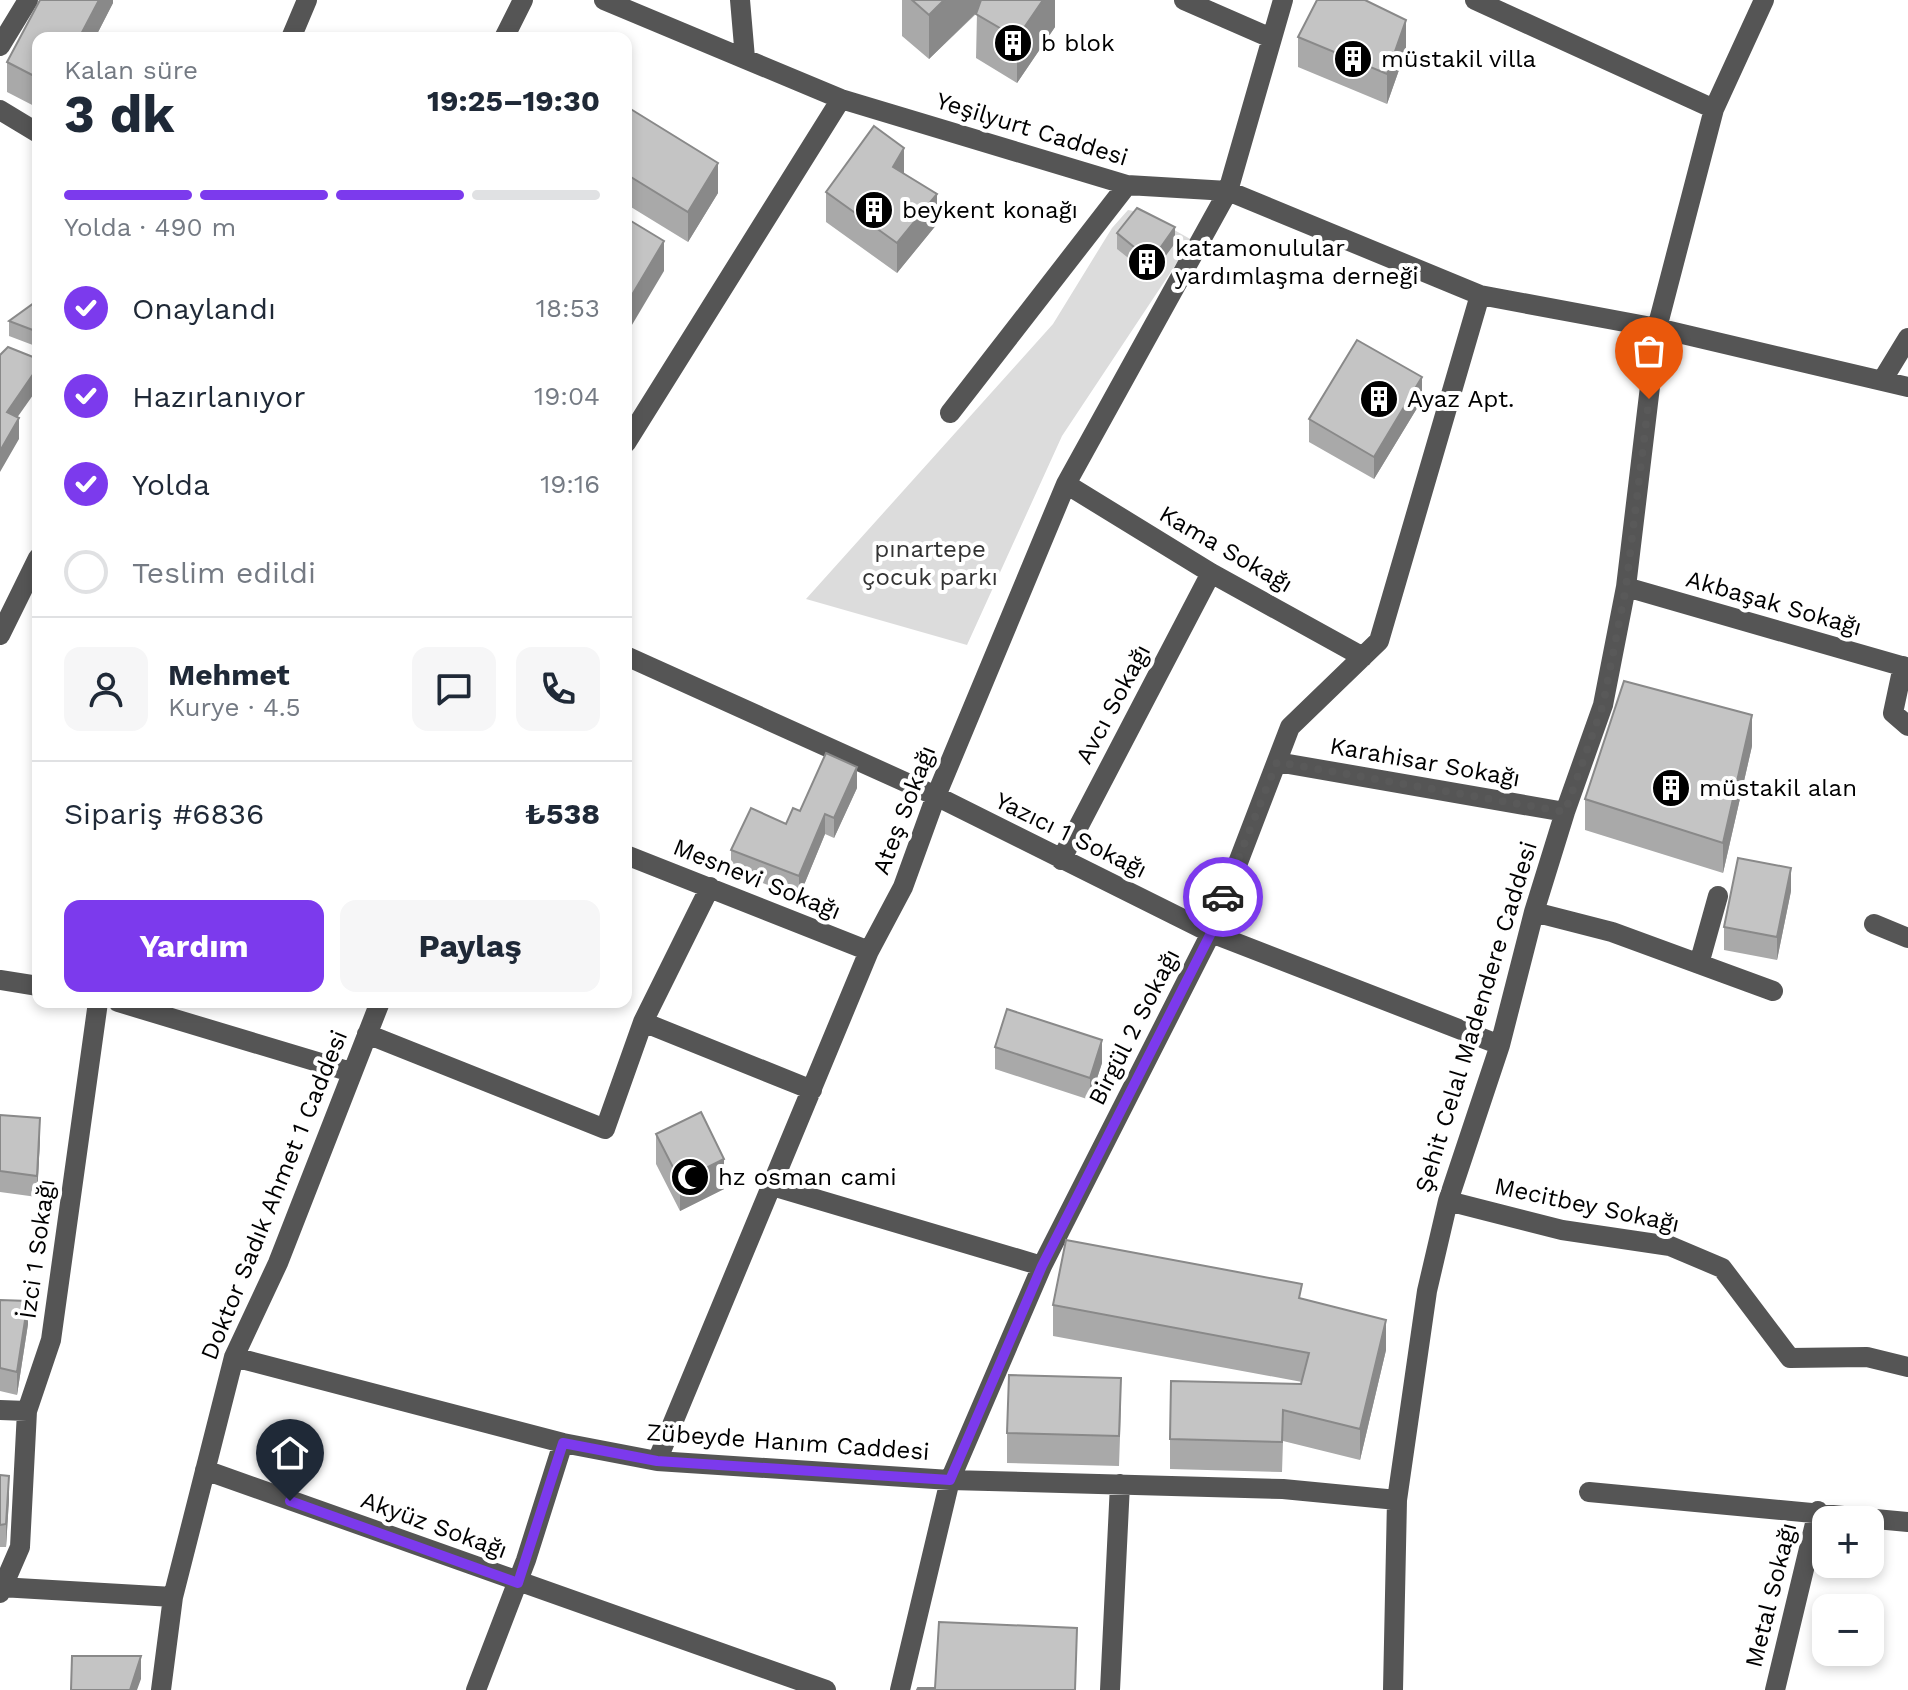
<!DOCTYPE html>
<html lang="tr">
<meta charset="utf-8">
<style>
:root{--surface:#fff;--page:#f6f6f7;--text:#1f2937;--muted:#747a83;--line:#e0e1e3;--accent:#7c3aed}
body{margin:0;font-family:"Work Sans",sans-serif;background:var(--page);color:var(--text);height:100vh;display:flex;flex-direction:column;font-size:30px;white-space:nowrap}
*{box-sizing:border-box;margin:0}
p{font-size:26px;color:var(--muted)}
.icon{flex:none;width:44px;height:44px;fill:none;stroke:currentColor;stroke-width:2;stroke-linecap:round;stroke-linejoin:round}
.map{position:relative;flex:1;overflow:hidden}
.side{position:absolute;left:32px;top:32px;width:600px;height:976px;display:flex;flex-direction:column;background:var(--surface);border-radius:16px;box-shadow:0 4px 12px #0003}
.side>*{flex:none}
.controls{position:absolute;left:1812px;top:1506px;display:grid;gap:16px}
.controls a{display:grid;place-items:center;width:72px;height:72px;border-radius:16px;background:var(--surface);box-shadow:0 4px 12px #0003;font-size:40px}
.pin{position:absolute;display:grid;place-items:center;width:68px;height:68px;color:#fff;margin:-82px -34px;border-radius:50% 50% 50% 0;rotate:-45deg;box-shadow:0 0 8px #0007}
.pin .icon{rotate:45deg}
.courier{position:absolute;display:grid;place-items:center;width:80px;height:80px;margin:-40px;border:6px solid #7c3aed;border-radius:50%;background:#fff;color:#222;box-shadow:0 2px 10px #0007}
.head em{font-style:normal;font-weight:700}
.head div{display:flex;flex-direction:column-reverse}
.head{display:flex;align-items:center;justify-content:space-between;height:136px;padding:0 32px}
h1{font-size:52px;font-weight:700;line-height:60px}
.bar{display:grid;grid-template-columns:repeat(4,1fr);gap:12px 8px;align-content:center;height:96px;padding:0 32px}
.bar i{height:10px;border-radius:6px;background:var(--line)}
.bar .current{background:var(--accent)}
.bar p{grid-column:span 4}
.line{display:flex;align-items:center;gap:20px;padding:0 32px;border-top:2px solid var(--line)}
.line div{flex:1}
.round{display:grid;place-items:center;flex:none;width:84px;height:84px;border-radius:16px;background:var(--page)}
ol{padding:0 32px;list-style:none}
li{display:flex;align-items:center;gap:24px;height:88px}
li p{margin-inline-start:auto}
li .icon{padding:8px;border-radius:50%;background:var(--accent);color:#fff;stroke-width:4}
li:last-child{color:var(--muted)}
li i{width:44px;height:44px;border:4px solid var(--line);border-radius:50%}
.cta{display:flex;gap:16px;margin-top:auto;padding:16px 32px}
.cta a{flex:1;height:92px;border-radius:16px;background:var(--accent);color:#fff;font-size:32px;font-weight:700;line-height:92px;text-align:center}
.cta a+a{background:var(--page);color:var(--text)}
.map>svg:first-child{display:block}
.park{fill:#dcdcdc}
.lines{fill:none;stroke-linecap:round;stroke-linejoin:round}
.minor{stroke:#555;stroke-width:20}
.wall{fill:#a9a9a9}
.shaded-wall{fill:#898989}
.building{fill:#c4c4c4;stroke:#898989;stroke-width:2}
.done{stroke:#595959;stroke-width:8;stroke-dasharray:0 14.4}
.route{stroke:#7c3aed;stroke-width:10}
.labels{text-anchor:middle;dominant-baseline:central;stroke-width:8;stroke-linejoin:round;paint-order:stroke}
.poi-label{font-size:24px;fill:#000;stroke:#fff;text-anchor:start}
.street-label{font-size:24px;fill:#000;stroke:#fff}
.park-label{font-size:24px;fill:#333;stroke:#fff}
</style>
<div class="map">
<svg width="1908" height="1690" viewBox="0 0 1908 1690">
<rect width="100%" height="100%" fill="#fff"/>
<path class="park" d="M1128,210L1144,213L1192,240L1062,436L967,645L806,599L1053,324L1112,228Z"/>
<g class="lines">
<path class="minor" d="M604,0L841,99L1127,185L1228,191L1480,295L1657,328L1908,387
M740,0L745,58
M1184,0L1271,38
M1475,0L1714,109
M291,38L307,0
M504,38L523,0
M0,46L28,0
M0,110L38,133
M1883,379L1908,338
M950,413L1127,185
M626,443L841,99
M1066,484L1211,573L1363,657
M1626,587L1908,668
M0,635L38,558
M626,656L936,796L1211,933L1500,1045
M1903,666L1893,713L1908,726
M1277,762L1565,812
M626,855L869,951
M1061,860L1211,573
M1534,912L1612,932L1773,991
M1874,924L1908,938
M1699,964L1718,896
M0,980L38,986
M118,1002L351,1072
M643,1022L812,1090
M367,1034L605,1129L643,1022L710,887
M772,1186L1042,1266
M1448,1201L1562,1230L1670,1246L1722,1268L1790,1358L1867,1357L1908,1367
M234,1357L563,1443L657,1461L950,1480L1283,1489L1397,1500
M0,1410L27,1411
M657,1461L869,951L903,887L936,796L1066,484L1228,191L1283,0
M205,1470L826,1690
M1589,1492L1908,1522
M0,1587L173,1597
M0,1593L20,1547L27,1411L51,1340L98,1002
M161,1690L173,1597L234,1357L278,1263L380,1002
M476,1690L526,1560L563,1443
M900,1690L950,1480L1042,1266L1211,933L1290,727L1379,641L1480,295
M1110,1690L1120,1484
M1393,1690L1397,1500L1427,1291L1448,1201L1500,1045L1534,912L1565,812L1603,705L1626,587L1657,328L1714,109L1764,0
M1775,1690L1818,1511"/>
</g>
<path class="wall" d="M40,0H113V3L95,38H38V108L7,92V62Z
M902,0H1055V27L1017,83L976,58L977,13L929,59L902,36Z
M1298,37L1406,50L1387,104L1298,67Z
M626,112L718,193L688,242L626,204Z
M904,174L937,224L897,273L826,222V192Z
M1117,233L1175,243L1151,276L1117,249Z
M38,305V347L9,336V321Z
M1422,400L1374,479L1309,442V419Z
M1752,746L1723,873L1585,830V799Z
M857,788L834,838L825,834L799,897L731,871V850L786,824L800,811Z
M1791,891L1777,960L1724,950V927Z
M995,1047L1102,1063L1090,1100L995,1069Z
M0,1115L40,1139L37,1197L0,1192Z
M656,1134L724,1189L680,1211L656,1164Z
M1302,1299L1386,1350L1360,1460L1283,1441L1282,1472L1170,1469V1439L1301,1384L1302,1382L1053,1336V1305Z
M0,1300L28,1324L17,1395L0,1391Z
M1121,1408L1119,1466L1007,1463V1433Z
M0,1475L9,1499L6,1547H0Z"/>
<path class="shaded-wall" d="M99,0H113V3L95,38H79Z
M944,0H981V8L929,59V15Z
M1043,0H1055V27L1017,83V38Z
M1406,20V50L1387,104V74Z
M904,148V178L893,167Z
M718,163V193L688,242V212Z
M937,194V224L897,273V243Z
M1175,227V243L1151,276V261Z
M664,241V271L626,335V305Z
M38,367V388L7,432V412Z
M1422,377V400L1374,479V457Z
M19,418V439L0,472V451Z
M1752,715V746L1723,873V843Z
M857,767V788L834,838V818Z
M825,814V834L799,897V876Z
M1791,868V891L1777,960V937Z
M1102,1040V1063L1090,1100V1078Z
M40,1118V1139L37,1197V1176Z
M724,1159V1189L680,1211V1181Z
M28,1301V1324L17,1395V1372Z
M1386,1320V1350L1360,1460V1429Z
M9,1476V1499L6,1547V1524Z
M141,1656V1679L137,1690H130Z"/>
<path class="building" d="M40,0H99L79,38H38V78L7,62Z
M912,0H944L929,15Z
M981,0H1043L1017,38L976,14Z
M1317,0H1365L1406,20L1387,74L1298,37Z
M629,108L718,163L688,212L626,174V112Z
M874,126L904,148L893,167L937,194L897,243L826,192Z
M1137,208L1175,227L1151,261L1117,233Z
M626,218L664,241L626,305Z
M34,303L38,305V332L9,321Z
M1357,340L1422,377L1374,457L1309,419Z
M8,347L38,359V367L7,412L19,418L0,451V355Z
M1624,681L1752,715L1723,843L1585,799Z
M826,753L857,767L834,818L825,814L799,876L731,850L751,808L786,824L793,808L800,811Z
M1738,858L1791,868L1777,937L1724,927Z
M1007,1009L1102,1040L1090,1078L995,1047Z
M701,1112L724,1159L680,1181L656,1134Z
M0,1115L40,1118L37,1176L0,1171Z
M1066,1240L1302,1284L1299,1298L1386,1320L1360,1429L1283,1410L1282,1442L1170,1439L1171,1381L1301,1384L1309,1353L1053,1305Z
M0,1300L28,1301L17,1372L0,1368Z
M1009,1375L1121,1378L1119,1436L1007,1433Z
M0,1475L9,1476L6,1524L0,1525Z
M939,1622L1077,1628L1075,1690H917L918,1688H935Z
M72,1656H141L130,1690H71Z"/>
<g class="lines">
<path class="done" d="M1223,897L1277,762L1565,812L1603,705L1626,587L1649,399"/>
<path class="route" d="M290,1501L518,1583L563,1443L657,1461L950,1480L1042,1266L1211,933L1223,897"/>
</g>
<defs>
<symbol id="building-disc" viewBox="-11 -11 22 22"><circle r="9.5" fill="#000" stroke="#fff"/><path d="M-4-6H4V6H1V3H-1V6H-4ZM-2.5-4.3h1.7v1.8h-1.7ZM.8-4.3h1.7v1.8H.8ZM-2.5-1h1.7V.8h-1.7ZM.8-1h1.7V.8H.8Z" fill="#fff"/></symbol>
<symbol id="mosque-disc" viewBox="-11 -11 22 22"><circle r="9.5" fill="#000" stroke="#fff"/><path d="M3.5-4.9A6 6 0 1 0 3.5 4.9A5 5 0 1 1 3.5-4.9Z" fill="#fff"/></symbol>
</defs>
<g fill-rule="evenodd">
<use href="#building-disc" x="991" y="21" width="44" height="44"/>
<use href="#building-disc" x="1331" y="37" width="44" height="44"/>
<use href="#building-disc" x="852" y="188" width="44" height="44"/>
<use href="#building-disc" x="1125" y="240" width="44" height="44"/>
<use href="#building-disc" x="1357" y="377" width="44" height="44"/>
<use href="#building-disc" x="1649" y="766" width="44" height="44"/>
<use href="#mosque-disc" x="668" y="1155" width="44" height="44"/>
</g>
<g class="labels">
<g class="poi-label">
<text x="1041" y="43">b blok</text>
<text x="1381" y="59">müstakil villa</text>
<text x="902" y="210">beykent konağı</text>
<text x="1175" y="248">katamonulular<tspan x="1175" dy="28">yardımlaşma derneği</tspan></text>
<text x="1407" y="399">Ayaz Apt.</text>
<text x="1699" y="788">müstakil alan</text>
<text x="718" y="1177">hz osman cami</text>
</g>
<g class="street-label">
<text transform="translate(1032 129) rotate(17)">Yeşilyurt Caddesi</text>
<text transform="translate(1226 549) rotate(30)">Kama Sokağı</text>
<text transform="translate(1774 603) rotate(16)">Akbaşak Sokağı</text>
<text transform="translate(1113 704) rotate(-62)">Avcı Sokağı</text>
<text transform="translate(1425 762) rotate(10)">Karahisar Sokağı</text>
<text transform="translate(904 810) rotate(-69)">Ateş Sokağı</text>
<text transform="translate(1071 835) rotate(26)">Yazıcı 1 Sokağı</text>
<text transform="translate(757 879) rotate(22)">Mesnevi Sokağı</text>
<text transform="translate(1476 1017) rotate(-73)">Şehit Celal Madendere Caddesi</text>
<text transform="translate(1134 1027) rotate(-63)">Birgül 2 Sokağı</text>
<text transform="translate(274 1195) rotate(-68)">Doktor Sadık Ahmet 1 Caddesi</text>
<text transform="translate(1587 1205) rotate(12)">Mecitbey Sokağı</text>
<text transform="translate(37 1249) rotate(-82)">İzci 1 Sokağı</text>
<text transform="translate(788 1442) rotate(4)">Zübeyde Hanım Caddesi</text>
<text transform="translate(434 1525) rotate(20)">Akyüz Sokağı</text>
<text transform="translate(1771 1595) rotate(-76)">Metal Sokağı</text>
</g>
<g class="park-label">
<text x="930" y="549">pınartepe<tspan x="930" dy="28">çocuk parkı</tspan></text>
</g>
</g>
</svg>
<div class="controls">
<a>+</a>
<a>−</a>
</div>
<div class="pin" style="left:1649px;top:399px;background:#ea580c"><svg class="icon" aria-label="bag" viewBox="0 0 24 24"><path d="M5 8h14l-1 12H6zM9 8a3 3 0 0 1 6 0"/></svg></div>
<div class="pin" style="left:290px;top:1501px;background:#1f2937"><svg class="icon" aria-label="home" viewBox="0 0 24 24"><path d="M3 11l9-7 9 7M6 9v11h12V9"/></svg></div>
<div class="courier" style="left:1223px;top:897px"><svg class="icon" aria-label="car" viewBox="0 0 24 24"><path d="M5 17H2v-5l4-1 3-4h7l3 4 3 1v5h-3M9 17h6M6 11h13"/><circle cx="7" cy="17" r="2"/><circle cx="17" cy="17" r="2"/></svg></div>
<section class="side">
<div class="head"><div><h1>3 dk</h1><p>Kalan süre</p></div><em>19:25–19:30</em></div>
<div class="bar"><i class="current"></i><i class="current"></i><i class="current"></i><i></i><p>Yolda · 490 m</p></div>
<ol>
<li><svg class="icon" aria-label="check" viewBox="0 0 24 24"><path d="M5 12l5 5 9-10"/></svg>Onaylandı<p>18:53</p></li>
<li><svg class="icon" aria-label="check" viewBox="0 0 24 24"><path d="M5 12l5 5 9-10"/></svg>Hazırlanıyor<p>19:04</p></li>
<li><svg class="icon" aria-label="check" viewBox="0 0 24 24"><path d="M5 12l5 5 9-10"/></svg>Yolda<p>19:16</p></li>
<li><i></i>Teslim edildi</li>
</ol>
<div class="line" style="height:144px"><a class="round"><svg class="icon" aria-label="person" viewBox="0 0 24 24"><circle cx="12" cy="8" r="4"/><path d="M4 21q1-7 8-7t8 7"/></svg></a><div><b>Mehmet</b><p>Kurye · 4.5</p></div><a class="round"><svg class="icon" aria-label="chat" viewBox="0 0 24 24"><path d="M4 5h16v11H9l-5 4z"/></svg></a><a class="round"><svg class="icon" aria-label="phone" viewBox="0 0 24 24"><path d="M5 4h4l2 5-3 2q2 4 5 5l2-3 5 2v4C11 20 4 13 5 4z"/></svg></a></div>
<div class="line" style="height:104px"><div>Sipariş #6836</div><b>₺538</b></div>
<div class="cta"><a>Yardım</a><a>Paylaş</a></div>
</section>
</div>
